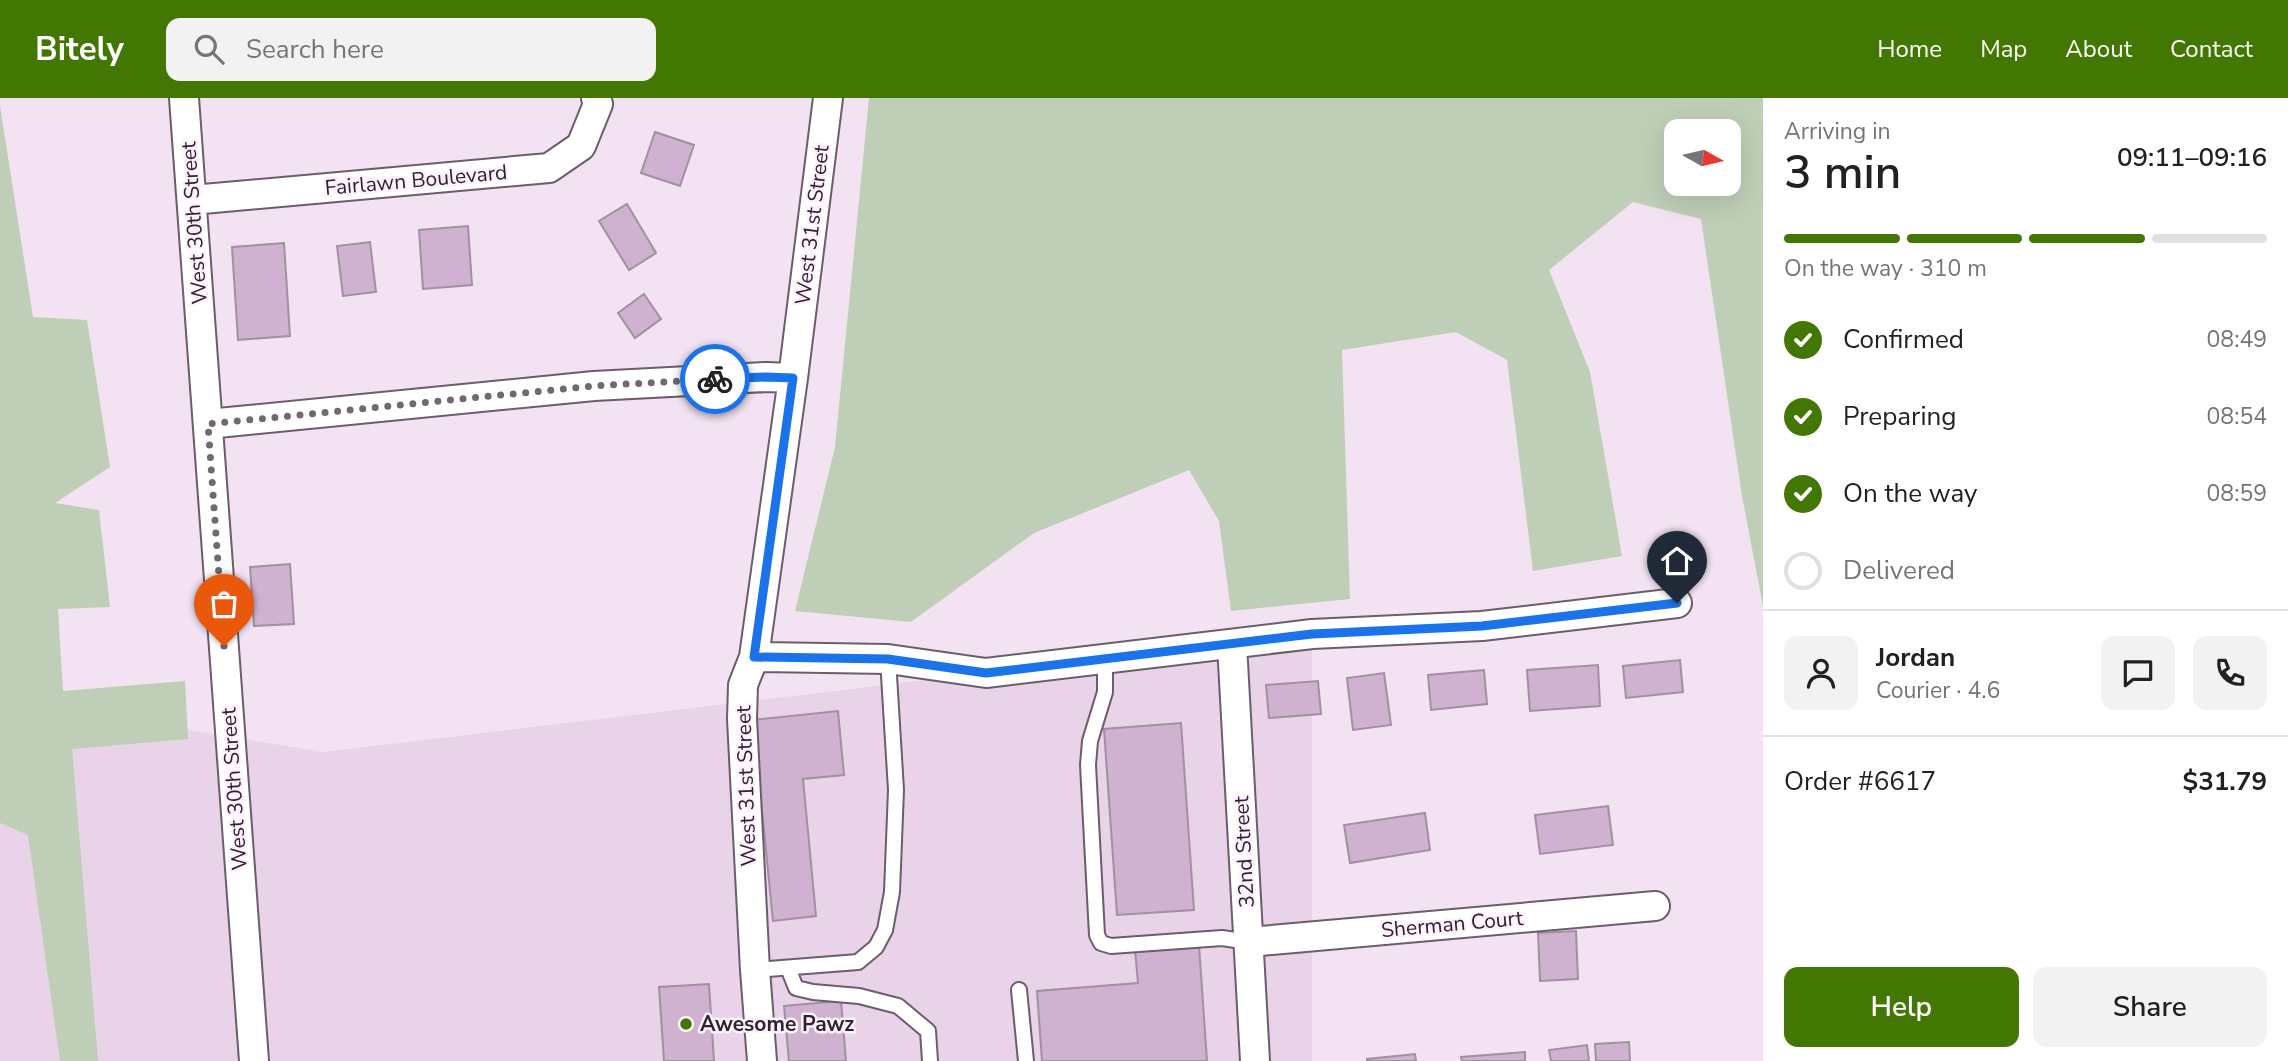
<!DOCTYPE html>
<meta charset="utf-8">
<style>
:root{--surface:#fff;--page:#f2f2f2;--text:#202124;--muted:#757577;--line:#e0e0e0;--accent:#437703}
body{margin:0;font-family:"Nunito Sans",sans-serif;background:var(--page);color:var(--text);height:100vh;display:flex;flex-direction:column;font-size:26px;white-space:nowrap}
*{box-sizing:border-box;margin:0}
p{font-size:23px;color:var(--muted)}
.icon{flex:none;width:38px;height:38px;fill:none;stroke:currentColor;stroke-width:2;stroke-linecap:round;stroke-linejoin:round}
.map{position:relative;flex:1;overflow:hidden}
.side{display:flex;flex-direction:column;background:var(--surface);width:525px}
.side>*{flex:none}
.needle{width:46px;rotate:98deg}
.fabs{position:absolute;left:1664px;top:21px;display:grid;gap:14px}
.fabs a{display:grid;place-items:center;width:77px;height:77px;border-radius:14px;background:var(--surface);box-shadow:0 7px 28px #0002;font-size:35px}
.pin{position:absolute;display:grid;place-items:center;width:60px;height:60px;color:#fff;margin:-72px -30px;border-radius:50% 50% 50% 0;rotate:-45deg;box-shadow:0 0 7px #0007}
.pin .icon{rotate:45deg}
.courier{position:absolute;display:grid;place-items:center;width:70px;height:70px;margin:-35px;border:5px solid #1a73e8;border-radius:50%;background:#fff;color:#222;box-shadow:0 2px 9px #0007}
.head em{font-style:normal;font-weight:600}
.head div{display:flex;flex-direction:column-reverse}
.head{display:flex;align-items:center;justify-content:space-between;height:119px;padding:0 21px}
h1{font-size:46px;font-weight:600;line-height:52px}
.bar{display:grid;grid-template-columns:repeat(4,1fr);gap:10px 7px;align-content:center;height:84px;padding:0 21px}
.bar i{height:9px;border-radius:5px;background:var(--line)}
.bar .active{background:var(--accent)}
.bar p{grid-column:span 4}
.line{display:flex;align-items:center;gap:18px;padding:0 21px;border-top:2px solid var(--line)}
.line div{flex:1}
.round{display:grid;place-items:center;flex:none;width:74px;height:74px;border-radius:14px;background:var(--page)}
ol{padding:0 21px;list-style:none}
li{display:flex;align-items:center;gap:21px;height:77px}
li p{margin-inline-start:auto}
li .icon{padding:7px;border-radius:50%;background:var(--accent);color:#fff;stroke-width:4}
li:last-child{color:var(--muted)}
li i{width:38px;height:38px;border:4px solid var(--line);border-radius:50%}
.button{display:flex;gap:14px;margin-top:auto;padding:14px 21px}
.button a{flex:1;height:80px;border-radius:14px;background:var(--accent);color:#fff;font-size:28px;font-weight:600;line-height:80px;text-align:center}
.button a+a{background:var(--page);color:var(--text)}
header{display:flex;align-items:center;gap:42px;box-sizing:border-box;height:98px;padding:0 35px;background:var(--accent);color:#fff}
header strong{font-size:33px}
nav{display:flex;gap:38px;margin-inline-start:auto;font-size:24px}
.search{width:490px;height:63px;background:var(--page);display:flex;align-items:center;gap:18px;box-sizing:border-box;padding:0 24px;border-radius:14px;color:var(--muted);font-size:26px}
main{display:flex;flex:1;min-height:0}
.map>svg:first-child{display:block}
.built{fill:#e9d3e9}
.green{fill:#bfceb6;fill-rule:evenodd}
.building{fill:#cfb2cf;stroke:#a090a0;stroke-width:2}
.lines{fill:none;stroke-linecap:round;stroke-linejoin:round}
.lane-casing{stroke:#6b5d6b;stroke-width:18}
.street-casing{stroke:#6b5d6b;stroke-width:32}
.lane{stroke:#fff;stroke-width:14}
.street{stroke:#fff;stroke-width:28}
.done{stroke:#726871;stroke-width:7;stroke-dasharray:0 12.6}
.route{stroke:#1a73e8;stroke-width:9}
.poi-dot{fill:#437703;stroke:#fef1fe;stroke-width:2.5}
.labels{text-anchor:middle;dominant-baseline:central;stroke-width:5;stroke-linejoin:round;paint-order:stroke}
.street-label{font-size:21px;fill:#2c262c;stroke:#fef1fe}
.poi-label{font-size:21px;font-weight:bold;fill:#2c262c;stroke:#fef1fe;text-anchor:start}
</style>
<header>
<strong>Bitely</strong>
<div class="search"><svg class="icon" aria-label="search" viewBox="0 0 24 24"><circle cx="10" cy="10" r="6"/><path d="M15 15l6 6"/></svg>Search here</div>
<nav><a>Home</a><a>Map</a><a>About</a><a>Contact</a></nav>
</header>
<main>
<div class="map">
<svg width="1763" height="963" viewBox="0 0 1763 963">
<rect width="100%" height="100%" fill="#f3e2f2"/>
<path class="built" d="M1312,536V963H0V602L324,654Z"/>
<path class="green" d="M869,0H1763V508L1742,398L1701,121L1633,104L1549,172L1590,274L1622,458L1533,473L1507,262L1456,234L1342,252L1350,501L1231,513L1219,423L1189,372L1034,435L911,524L795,513L835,349ZM1729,33V86H1676V33Z
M0,8L33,219L87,222L110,369L55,405L99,412L110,509L58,511L63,593L185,583L188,641L72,651L98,963H60L28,737L0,725Z"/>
<path class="building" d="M655,34L694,47L680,88L641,75Z
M627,106L656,155L629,172L599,123Z
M468,128L472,187L423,191L419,132Z
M370,144L376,194L343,198L337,148Z
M284,145L290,238L238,242L232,149Z
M644,196L661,221L635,240L618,215Z
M290,466L294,526L254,528L250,469Z
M1680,562L1683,594L1626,600L1623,568Z
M1598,567L1600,608L1530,613L1527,572Z
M1484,572L1487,606L1431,612L1428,577Z
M1384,575L1391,627L1353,632L1347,580Z
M1318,583L1321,616L1269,620L1266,587Z
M838,613L844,677L803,681L816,818L773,823L753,622Z
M1181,625L1194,812L1117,817L1104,631Z
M1608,708L1613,747L1540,756L1535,717Z
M1425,715L1430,752L1350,765L1344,727Z
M1576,833L1578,881L1540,883L1538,835Z
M1199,847L1207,963H1042L1037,893L1138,885L1135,852Z
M709,886L714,963H664L659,889Z
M841,903L846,963H789L784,908Z
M1629,944L1630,963H1596L1595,946Z
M1587,947L1589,963H1551L1549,952Z
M1525,954V963H1462L1461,959Z
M1415,956L1416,963H1367V961Z"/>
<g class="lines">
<defs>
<path id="lane" d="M1105,561V594L1090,643L1088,667L1097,837L1101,845L1111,848L1222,840L1249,844
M788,870L796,890L813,894L859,898L898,908L928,933L930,963
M755,872L858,864L876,849L885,832L892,794L896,692L888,561
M1019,892L1026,963"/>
<path id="street" d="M184,0L254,963
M192,102L549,70L581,48L598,6L596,0
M208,326L594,288L766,279L793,280
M1232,546L1255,963
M754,559L888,561L986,575L1312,536L1482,528L1677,505
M1249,844L1655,808
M762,963L755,872L742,621L743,587L754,559L793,280L828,0"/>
</defs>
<use href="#lane" class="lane-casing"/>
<use href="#street" class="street-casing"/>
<use href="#lane" class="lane"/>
<use href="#street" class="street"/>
</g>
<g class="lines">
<path class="done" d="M224,548L208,326L593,288L715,281"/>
<path class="route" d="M715,281L766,279L793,280L754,559L888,561L986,575L1312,536L1482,528L1677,505"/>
</g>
<circle class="poi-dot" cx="686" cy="926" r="7"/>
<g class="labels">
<g class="street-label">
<text transform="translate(416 82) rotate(-5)">Fairlawn Boulevard</text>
<text transform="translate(194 125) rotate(-94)">West 30th Street</text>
<text transform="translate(812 127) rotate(-83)">West 31st Street</text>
<text transform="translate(746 688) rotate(-92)">West 31st Street</text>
<text transform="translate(234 691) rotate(-94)">West 30th Street</text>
<text transform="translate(1244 754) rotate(-93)">32nd Street</text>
<text transform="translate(1452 826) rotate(-5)">Sherman Court</text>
</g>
<g class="poi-label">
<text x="700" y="926">Awesome Pawz</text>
</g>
</g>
</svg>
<div class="fabs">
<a><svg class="needle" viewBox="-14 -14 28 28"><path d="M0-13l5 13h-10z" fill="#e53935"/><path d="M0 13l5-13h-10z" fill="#757577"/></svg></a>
</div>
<div class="pin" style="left:224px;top:548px;background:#ea580c"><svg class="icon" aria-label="bag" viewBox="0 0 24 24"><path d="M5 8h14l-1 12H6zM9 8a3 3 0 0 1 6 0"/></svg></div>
<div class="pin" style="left:1677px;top:505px;background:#1f2937"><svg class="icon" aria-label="home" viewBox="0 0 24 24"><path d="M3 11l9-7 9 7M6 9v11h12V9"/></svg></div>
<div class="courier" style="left:715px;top:281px"><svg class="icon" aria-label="bike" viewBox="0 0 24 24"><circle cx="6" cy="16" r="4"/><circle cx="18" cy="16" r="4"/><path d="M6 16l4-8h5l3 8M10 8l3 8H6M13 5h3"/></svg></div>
</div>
<section class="side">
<div class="head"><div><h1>3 min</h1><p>Arriving in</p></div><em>09:11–09:16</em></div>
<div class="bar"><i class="active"></i><i class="active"></i><i class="active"></i><i></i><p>On the way · 310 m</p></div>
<ol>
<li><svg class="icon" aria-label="check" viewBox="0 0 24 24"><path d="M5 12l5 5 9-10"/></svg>Confirmed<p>08:49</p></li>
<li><svg class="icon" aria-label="check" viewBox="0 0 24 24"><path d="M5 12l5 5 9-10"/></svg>Preparing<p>08:54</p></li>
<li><svg class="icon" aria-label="check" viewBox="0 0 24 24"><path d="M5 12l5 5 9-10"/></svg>On the way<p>08:59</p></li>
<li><i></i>Delivered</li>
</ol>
<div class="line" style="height:126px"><a class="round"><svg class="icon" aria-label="person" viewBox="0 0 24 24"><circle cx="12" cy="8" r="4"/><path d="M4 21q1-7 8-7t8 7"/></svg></a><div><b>Jordan</b><p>Courier · 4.6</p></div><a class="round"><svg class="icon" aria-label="chat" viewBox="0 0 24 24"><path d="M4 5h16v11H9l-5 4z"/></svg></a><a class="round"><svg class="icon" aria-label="phone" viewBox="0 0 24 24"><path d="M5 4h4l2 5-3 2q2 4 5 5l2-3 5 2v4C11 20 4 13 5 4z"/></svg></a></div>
<div class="line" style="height:91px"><div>Order #6617</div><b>$31.79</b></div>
<div class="button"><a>Help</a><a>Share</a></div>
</section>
</main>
